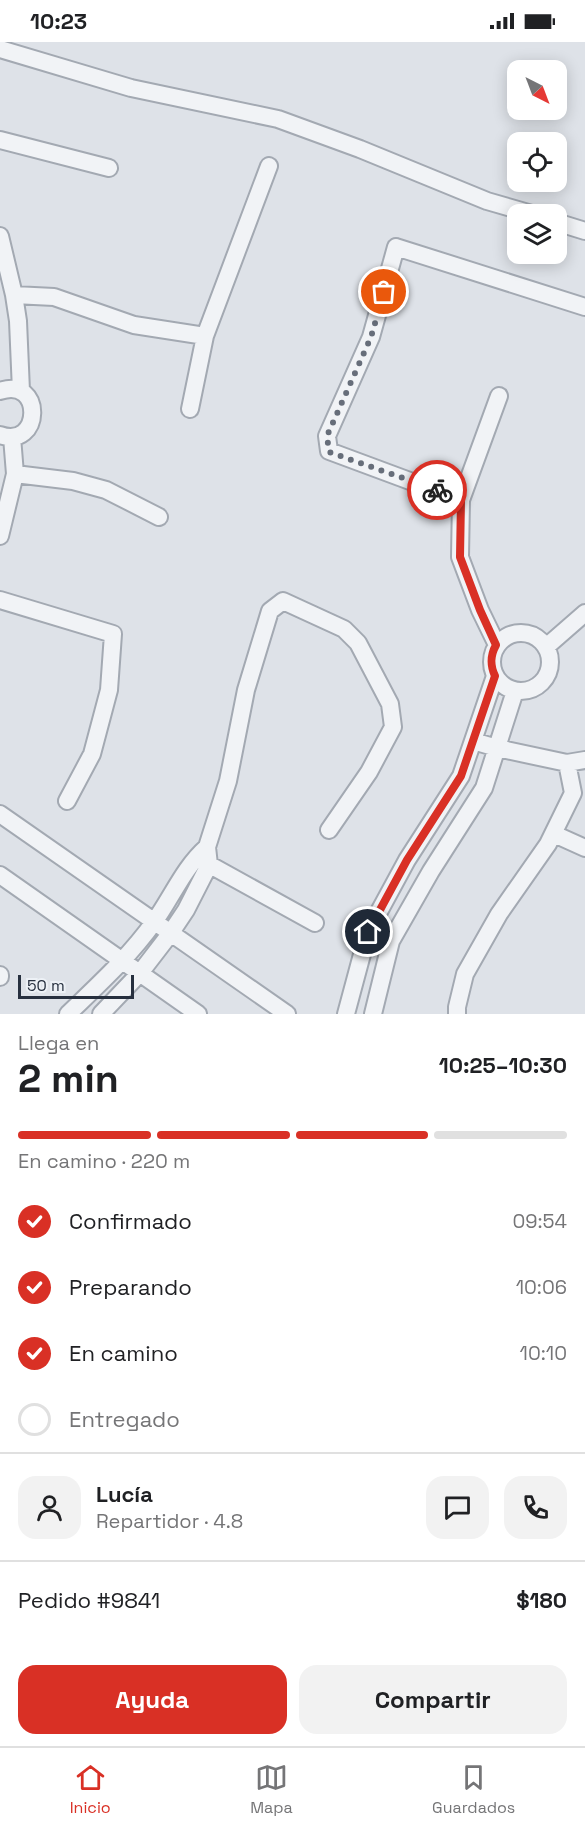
<!DOCTYPE html>
<html lang="es">
<meta charset="utf-8">
<style>
:root{--surface:#fff;--page:#f2f2f2;--text:#202124;--muted:#757577;--line:#e0e0e0;--accent:#d93025}
body{margin:0;font-family:"Space Grotesk",sans-serif;background:var(--page);color:var(--text);height:100vh;display:flex;flex-direction:column;font-size:22px;white-space:nowrap}
*{box-sizing:border-box;margin:0}
p{font-size:20px;color:var(--muted)}
.icon{flex:none;width:33px;height:33px;fill:none;stroke:currentColor;stroke-width:2;stroke-linecap:round;stroke-linejoin:round}
.map{position:relative;height:972px;overflow:hidden}
.sheet{display:flex;flex-direction:column;background:var(--surface);flex:1}
.sheet>*{flex:none}
.needle{width:39px;rotate:138deg}
.tools{position:absolute;left:507px;top:18px;display:grid;gap:12px}
.tools a{display:grid;place-items:center;width:60px;height:60px;border-radius:12px;background:var(--surface);box-shadow:0 3px 15px #0003;font-size:30px}
.scale{position:absolute;left:18px;bottom:15px;width:116px;box-sizing:border-box;padding-left:6px;border:3px solid #27303f;border-top:0;font-size:16px;line-height:21px;white-space:nowrap;color:#27303f;-webkit-text-stroke:4px #edf1f6;paint-order:stroke}
.pin{position:absolute;display:grid;place-items:center;width:51px;height:51px;color:#fff;margin:-26px;border:3px solid #fff;border-radius:50%;box-shadow:0 2px 6px #0007}
.courier{position:absolute;display:grid;place-items:center;width:60px;height:60px;margin:-30px;border:4px solid #d93025;border-radius:50%;background:#fff;color:#222;box-shadow:0 2px 8px #0007}
.headline em{font-style:normal;font-weight:600}
.headline div{display:flex;flex-direction:column-reverse}
.headline{display:flex;align-items:center;justify-content:space-between;height:102px;padding:0 18px}
h1{font-size:39px;font-weight:600;line-height:45px}
.bar{display:grid;grid-template-columns:repeat(4,1fr);gap:9px 6px;align-content:center;height:72px;padding:0 18px}
.bar i{height:8px;border-radius:4px;background:var(--line)}
.bar .active{background:var(--accent)}
.bar p{grid-column:span 4}
.line{display:flex;align-items:center;gap:15px;padding:0 18px;border-top:2px solid var(--line)}
.line div{flex:1}
.round{display:grid;place-items:center;flex:none;width:63px;height:63px;border-radius:18px;background:var(--page)}
ol{padding:0 18px;list-style:none}
li{display:flex;align-items:center;gap:18px;height:66px}
li p{margin-inline-start:auto}
li .icon{padding:6px;border-radius:50%;background:var(--accent);color:#fff;stroke-width:4}
li:last-child{color:var(--muted)}
li i{width:33px;height:33px;border:3px solid var(--line);border-radius:50%}
.cta{display:flex;gap:12px;margin-top:auto;padding:12px 18px}
.cta a{flex:1;height:69px;border-radius:18px;background:var(--accent);color:#fff;font-size:24px;font-weight:600;line-height:69px;text-align:center}
.cta a+a{background:var(--page);color:var(--text)}
.status{display:flex;justify-content:space-between;align-items:center;height:42px;padding:0 30px;background:var(--surface);direction:ltr}
.status svg{height:16px;fill:currentColor}
.dock{display:flex;justify-content:space-around;align-items:center;height:84px;border-top:2px solid var(--line);background:var(--surface);font-size:16px;color:var(--muted)}
.dock a{display:grid;justify-items:center;gap:3px}
.dock .active{color:var(--accent)}
.map>svg:first-child{display:block}
.lines{fill:none;stroke-linecap:round;stroke-linejoin:round}
.minor-casing{stroke:#a3a9b2;stroke-width:20}
.minor{stroke:#f1f3f6;stroke-width:16}
.done{stroke:#676e7a;stroke-width:6;stroke-dasharray:0 10.8}
.route{stroke:#d93025;stroke-width:8}
</style>
<div class="status"><b>10:23</b><svg viewBox="0 0 49 12"><path d="M0 12V9h3v3zM5 12V6h3v6zM10 12V3h3v9zM15 12V0h3v12zM26 1h20v11H26zM47 4h2v5h-2z"/></svg></div>
<div class="map">
<svg width="585" height="972" viewBox="0 0 585 972">
<rect width="100%" height="100%" fill="#dee2e8"/>
<g class="lines">
<defs>
<path id="minor" d="M0,7L131,46L278,77L360,107L487,159L532,172
M0,98L109,126
M556,180L585,189
M0,194L14,253L18,279L21,349
M14,253L54,255L134,283L205,294L269,124
M0,349C44,334 42,408 0,393
M190,367L205,294
M15,432L73,439L106,448L159,475
M461,458L499,354
M0,494L15,432L12,395
M0,558L113,592L109,648L92,712L67,759
M492 620a29 29 0 1 1 58 0a29 29 0 1 1-58 0Z
M497,603L480,568L460,515L461,458L329,409L327,394L371,295L396,205L585,265
M546,605L585,571
M473,699L497,706L567,721L585,718
M0,772L287,972
M554,792L585,806
M201,818L315,881
M0,833L198,972
M0,933V935
M68,972C98,943 129,915 154,880C172,855 184,825 207,805
M101,972L140,931L170,892L186,868L209,823L207,805L228,739L246,648L270,569L283,559L344,587L358,601L390,662L393,685L369,730L329,788
M346,972L368,890L407,818L461,734L495,634
M373,972L391,899L431,829L484,746L515,649
M457,972V965L465,932L499,872L548,802L573,751L567,721"/>
</defs>
<use href="#minor" class="minor-casing"/>
<use href="#minor" class="minor"/>
</g>
<g class="lines">
<path class="done" d="M384,250L371,295L327,394L329,410L437,448"/>
<path class="route" d="M368,890L407,818L461,734L495,634C490,623 490,614 496,603L480,568L460,515L461,458L437,448"/>
</g>
</svg>
<div class="tools">
<a><svg class="needle" viewBox="-14 -14 28 28"><path d="M0-13l5 13h-10z" fill="#e53935"/><path d="M0 13l5-13h-10z" fill="#757577"/></svg></a>
<a><svg class="icon" aria-label="locate" viewBox="0 0 24 24"><circle cx="12" cy="12" r="6"/><path d="M12 2v4M12 18v4M2 12h4M18 12h4"/></svg></a>
<a><svg class="icon" aria-label="layers" viewBox="0 0 24 24"><path d="M12 4l9 5-9 5-9-5zM3 14l9 5 9-5"/></svg></a>
</div>
<div class="scale">50 m</div>
<div class="pin" style="left:384px;top:250px;background:#ea580c"><svg class="icon" aria-label="bag" viewBox="0 0 24 24"><path d="M5 8h14l-1 12H6zM9 8a3 3 0 0 1 6 0"/></svg></div>
<div class="pin" style="left:368px;top:890px;background:#1f2937"><svg class="icon" aria-label="home" viewBox="0 0 24 24"><path d="M3 11l9-7 9 7M6 9v11h12V9"/></svg></div>
<div class="courier" style="left:437px;top:448px"><svg class="icon" aria-label="bike" viewBox="0 0 24 24"><circle cx="6" cy="16" r="4"/><circle cx="18" cy="16" r="4"/><path d="M6 16l4-8h5l3 8M10 8l3 8H6M13 5h3"/></svg></div>
</div>
<section class="sheet">
<div class="headline"><div><h1>2 min</h1><p>Llega en</p></div><em>10:25–10:30</em></div>
<div class="bar"><i class="active"></i><i class="active"></i><i class="active"></i><i></i><p>En camino · 220 m</p></div>
<ol>
<li><svg class="icon" aria-label="check" viewBox="0 0 24 24"><path d="M5 12l5 5 9-10"/></svg>Confirmado<p>09:54</p></li>
<li><svg class="icon" aria-label="check" viewBox="0 0 24 24"><path d="M5 12l5 5 9-10"/></svg>Preparando<p>10:06</p></li>
<li><svg class="icon" aria-label="check" viewBox="0 0 24 24"><path d="M5 12l5 5 9-10"/></svg>En camino<p>10:10</p></li>
<li><i></i>Entregado</li>
</ol>
<div class="line" style="height:108px"><a class="round"><svg class="icon" aria-label="person" viewBox="0 0 24 24"><circle cx="12" cy="8" r="4"/><path d="M4 21q1-7 8-7t8 7"/></svg></a><div><b>Lucía</b><p>Repartidor · 4.8</p></div><a class="round"><svg class="icon" aria-label="chat" viewBox="0 0 24 24"><path d="M4 5h16v11H9l-5 4z"/></svg></a><a class="round"><svg class="icon" aria-label="phone" viewBox="0 0 24 24"><path d="M5 4h4l2 5-3 2q2 4 5 5l2-3 5 2v4C11 20 4 13 5 4z"/></svg></a></div>
<div class="line" style="height:78px"><div>Pedido #9841</div><b>$180</b></div>
<div class="cta"><a>Ayuda</a><a>Compartir</a></div>
</section>
<nav class="dock">
<a class="active"><svg class="icon" aria-label="home" viewBox="0 0 24 24"><path d="M3 11l9-7 9 7M6 9v11h12V9"/></svg>Inicio</a>
<a><svg class="icon" aria-label="map" viewBox="0 0 24 24"><path d="M3 6l6-2 6 2 6-2v14l-6 2-6-2-6 2zM9 4v14M15 6v14"/></svg>Mapa</a>
<a><svg class="icon" aria-label="saved" viewBox="0 0 24 24"><path d="M7 4h10v16l-5-4-5 4z"/></svg>Guardados</a>
</nav>
